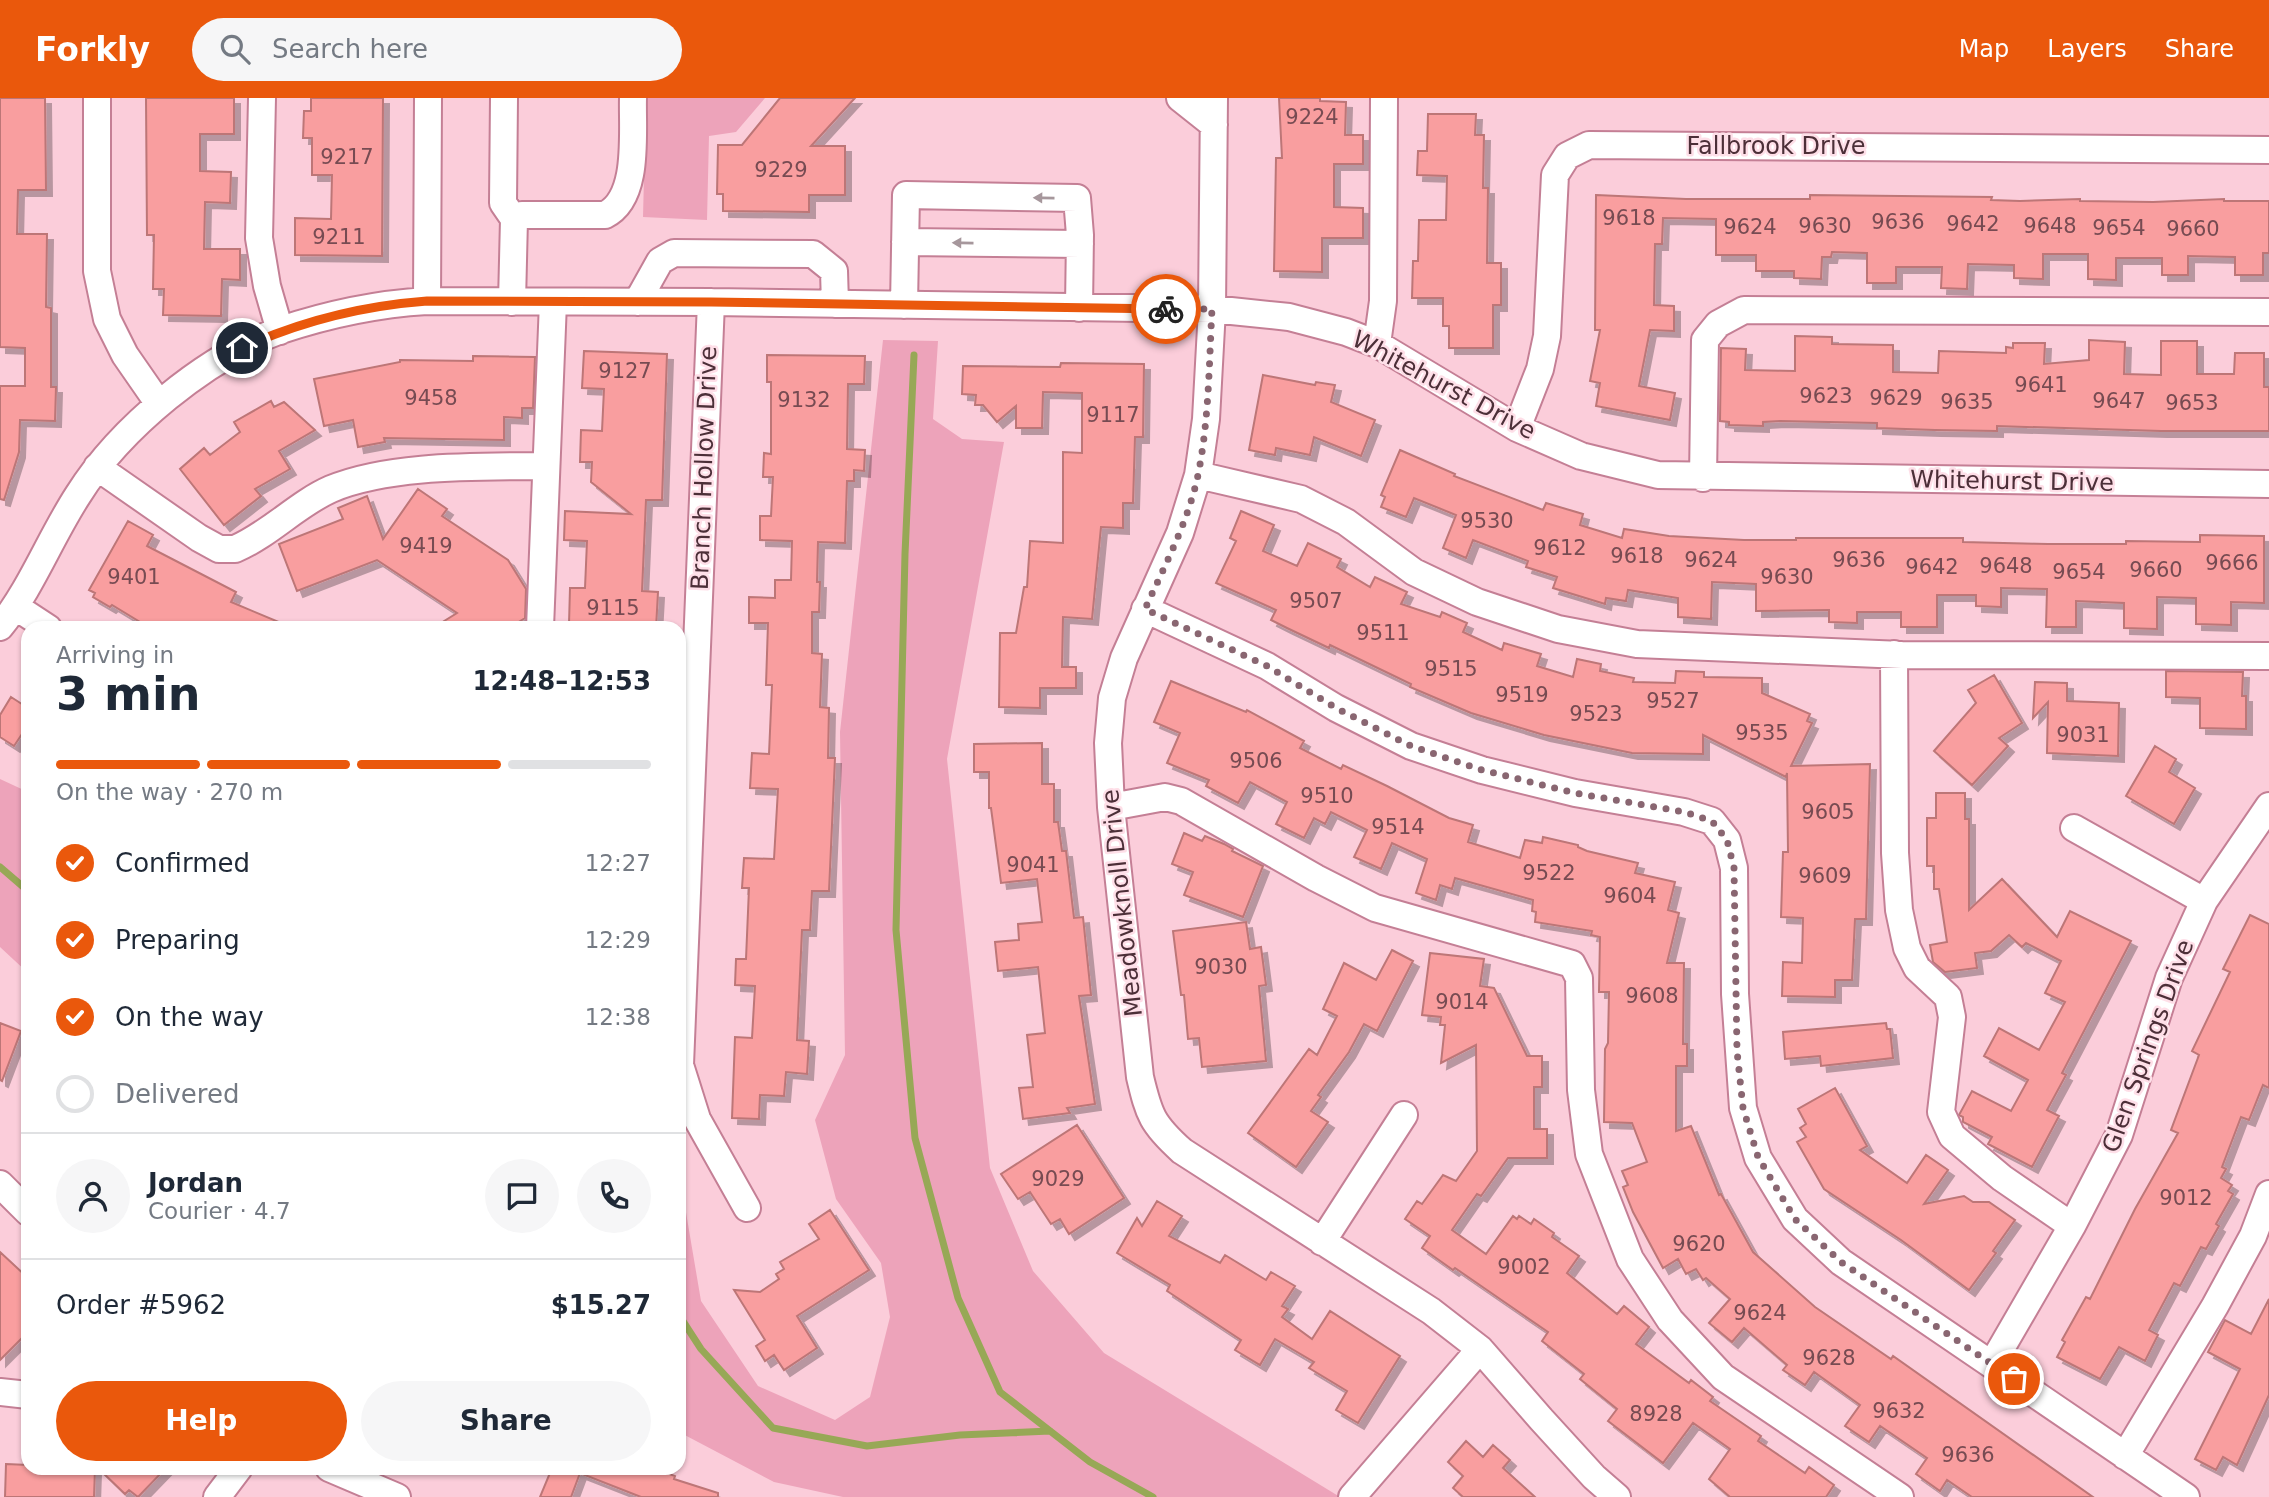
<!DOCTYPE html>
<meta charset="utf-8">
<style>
:root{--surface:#fff;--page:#f6f6f7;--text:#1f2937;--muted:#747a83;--line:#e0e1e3;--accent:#ea580c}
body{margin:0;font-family:"DejaVu Sans",sans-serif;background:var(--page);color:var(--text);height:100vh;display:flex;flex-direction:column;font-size:26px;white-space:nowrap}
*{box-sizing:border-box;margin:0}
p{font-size:23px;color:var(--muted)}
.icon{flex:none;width:38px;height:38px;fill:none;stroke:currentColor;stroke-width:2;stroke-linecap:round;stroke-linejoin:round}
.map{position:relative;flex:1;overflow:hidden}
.panel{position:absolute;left:21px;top:523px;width:665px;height:854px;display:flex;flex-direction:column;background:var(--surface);border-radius:21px;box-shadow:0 2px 5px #0004}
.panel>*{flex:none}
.pin{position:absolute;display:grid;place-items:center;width:60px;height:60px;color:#fff;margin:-30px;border:4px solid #fff;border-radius:50%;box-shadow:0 2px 7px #0007}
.courier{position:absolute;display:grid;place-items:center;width:70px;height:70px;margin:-35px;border:5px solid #ea580c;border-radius:50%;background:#fff;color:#222;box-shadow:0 2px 9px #0007}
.head em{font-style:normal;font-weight:700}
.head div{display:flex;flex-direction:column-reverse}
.head{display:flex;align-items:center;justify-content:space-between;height:119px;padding:0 35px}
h1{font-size:46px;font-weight:700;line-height:52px}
.bar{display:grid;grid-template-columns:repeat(4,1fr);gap:10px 7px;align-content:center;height:84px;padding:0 35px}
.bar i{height:9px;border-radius:5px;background:var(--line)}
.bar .active{background:var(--accent)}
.bar p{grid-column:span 4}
.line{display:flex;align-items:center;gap:18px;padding:0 35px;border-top:2px solid var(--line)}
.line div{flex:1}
.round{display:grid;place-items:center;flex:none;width:74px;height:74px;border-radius:37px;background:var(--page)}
ol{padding:0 35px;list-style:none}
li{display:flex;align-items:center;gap:21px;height:77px}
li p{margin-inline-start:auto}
li .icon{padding:7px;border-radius:50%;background:var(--accent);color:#fff;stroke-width:4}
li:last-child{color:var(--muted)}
li i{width:38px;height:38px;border:4px solid var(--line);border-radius:50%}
.primary-button{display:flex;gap:14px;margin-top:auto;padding:14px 35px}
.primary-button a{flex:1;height:80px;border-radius:42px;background:var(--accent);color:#fff;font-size:28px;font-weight:700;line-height:80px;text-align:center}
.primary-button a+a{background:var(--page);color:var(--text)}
header{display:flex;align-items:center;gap:42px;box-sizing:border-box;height:98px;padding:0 35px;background:var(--accent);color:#fff}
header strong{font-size:33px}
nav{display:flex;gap:38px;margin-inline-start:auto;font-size:24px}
.search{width:490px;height:63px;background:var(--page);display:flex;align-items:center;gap:18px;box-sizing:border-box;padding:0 24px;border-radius:38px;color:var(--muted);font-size:26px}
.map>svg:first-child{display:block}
.green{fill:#eda3ba}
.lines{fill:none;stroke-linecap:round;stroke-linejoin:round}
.stream{stroke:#97a856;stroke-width:7}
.building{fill:#f99e9f;stroke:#bd7677;stroke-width:2;filter:url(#shadow)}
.minor-casing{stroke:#c47f95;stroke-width:30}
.minor{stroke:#fff;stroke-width:26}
.oneway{fill:#a6979c}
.done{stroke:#896671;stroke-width:7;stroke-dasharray:0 12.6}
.route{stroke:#ea580c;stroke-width:9}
.labels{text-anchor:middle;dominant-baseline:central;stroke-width:5;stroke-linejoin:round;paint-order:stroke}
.number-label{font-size:21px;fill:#774b52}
.street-label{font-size:24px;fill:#4c2f38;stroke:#fedfe8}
</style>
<header>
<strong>Forkly</strong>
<div class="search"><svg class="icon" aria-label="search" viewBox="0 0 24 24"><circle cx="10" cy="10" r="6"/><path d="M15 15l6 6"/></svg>Search here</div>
<nav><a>Map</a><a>Layers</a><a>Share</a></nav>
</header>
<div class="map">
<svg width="2269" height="1399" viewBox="0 0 2269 1399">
<defs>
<filter id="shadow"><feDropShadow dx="6" dy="6" stdDeviation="0" flood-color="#0004"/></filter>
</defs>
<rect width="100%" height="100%" fill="#fbcdda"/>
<path class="green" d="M646,0H765L736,34L709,38L707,122L643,119Z
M883,242L938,243L933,321L962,341L1004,344L947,661L990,1070L1033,1173L1104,1255L1340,1399H843L774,1384L679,1334V1073L701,1203L758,1288L835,1322L870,1299L890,1219L881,1165L836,1101L815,1022L845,957L840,634Z
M0,681L28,694V875L0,849Z"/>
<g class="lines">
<path class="stream" d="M914,257L905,456L896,832L915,1040L958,1200L1000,1294L1090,1364L1153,1399
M0,769L28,793
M679,1217L701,1251L773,1330L867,1348L960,1337L1050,1333"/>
</g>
<path class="building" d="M0,0H45L46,92H18L17,136H47L46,209L51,210V289H56L55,323L20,322L19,354L4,402L0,401V288H25V250L0,249Z
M146,0H234V36H200V73L231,74L230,105L205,104L204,151H240V182L222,181L221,218L163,217L164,191H153L154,137H147Z
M311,0H383L382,158L295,157V120L331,121L332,77H312V40H303L304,13H311Z
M780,0H855L811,48H845V97H809V114L723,113V96H717L718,47H742Z
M1279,0H1320V3L1346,4L1345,37H1363V66H1334V109L1363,110V140H1322V174L1274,173L1276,60H1282Z
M1428,16H1476L1475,37H1484L1483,90H1488L1487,165H1501V207H1493V250H1449V228H1443V200H1412L1413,163H1418L1419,122H1446L1447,78L1417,77L1418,53H1427Z
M1596,97L1686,101H1810V97L1992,99L1991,102L2020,103L2080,101V103L2153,104L2224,101V103H2269V155H2263V177H2235V159L2188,158V177H2162V160H2116V182L2088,181V156H2043V181L2014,180V167L1968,166L1967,191L1941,190L1942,169H1896V185H1867V155L1832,154L1831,159H1822L1821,181L1794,180V173H1756V157H1716V121L1663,120L1662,146H1655L1654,207L1674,208V233L1650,232L1639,288L1675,295L1670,322L1596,308L1600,285L1590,283L1600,232H1595Z
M1795,238L1832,239V246L1893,247V274L1938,275L1939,253L2006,255V249L2013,250V245H2045L2044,266L2089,262V242L2125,244L2124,276L2161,277V243H2197V276H2234L2235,255H2264V289H2269V333H2161L1997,328V333L1935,332L1877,330V325L1780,323L1763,324V328L1729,327V324L1720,323L1721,250L1746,251L1745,272L1795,273Z
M584,253L667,256L662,402H646L642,493L658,494L656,530H595V527L569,526L570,490H585L587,443L564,442L565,413L631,416L591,384L592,364H580L581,332L602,333L604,291L582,290Z
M767,257L865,258L864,286H848L847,351L865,352L864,373L854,372V383H847L845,445L818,444L817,484H820L819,514H812V555L822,556L820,609L829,610L828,660H835L829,793H812L810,832H802L797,942L809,943L807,976L786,974L784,998L760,997L759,1021L732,1020L735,939L752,940L755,888L735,887L736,861H746L749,790H742L744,760L774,761L778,691L750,690L752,655L769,656L772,587H766L768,525H749V499L775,500V482H791L792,443L760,442V418H771L773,379H763L764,355L771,356V284H767Z
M473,258L535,259L533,310H522V320L504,319V342L384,340L385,344L358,349L353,322L324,328L314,281L400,264V262L473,263Z
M1061,265L1144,266L1143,339H1135L1133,405H1123V430L1101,429L1092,521L1063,519L1062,569H1076V590H1040V610L999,609L1000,535H1016L1024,489H1027L1030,443L1063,445V354L1082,355V295L1043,294L1042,330H1016V308L997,324L983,307H975L976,297L962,296L963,268L1060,269Z
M1263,277L1315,287L1316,284L1335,287L1331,304L1375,322L1361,358L1314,339L1310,357L1276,350L1275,357L1249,352Z
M271,303L274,309L284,304L315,332L279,353L290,371L255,391L261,398L224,427L180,371L204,350L210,357L240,334L234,324Z
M1400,352L1455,376L1454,378L1543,412L1546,405L1583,416L1580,427L1622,440L1624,431L1669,438L1744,442H1796V440H1963V444L2048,446H2126V443L2200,444V437L2264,438V505L2231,504V527L2196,526V500L2157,499V531L2124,530V505L2076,503V529H2046L2047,491L2001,490V509L1976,508V497H1937V529H1901V514H1857V525L1829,524V512L1756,513V486L1712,484L1711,521L1678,519V500L1628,492L1626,503L1606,500L1605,506L1553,490L1557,479L1526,469L1528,463L1473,442L1466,460L1443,450L1456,417L1414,400L1406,419L1381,409L1385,399L1381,397Z
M418,391L447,411L442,418L508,462L526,491L525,520L509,530H433L457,515L377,462L297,493L279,446L343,421L338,410L367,398L383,441Z
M1241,413L1274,427L1263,453L1297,468L1308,445L1341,461L1337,469L1370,489L1375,479L1407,494L1401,506L1440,519L1442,514L1467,525L1463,534L1502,552L1504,545L1541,556L1537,568L1573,579L1577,561L1601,566L1600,573L1634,580L1633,584L1675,585L1676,573L1704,574V579L1762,580V595L1810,616L1807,623L1812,625L1791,668L1870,666L1866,821H1855L1852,882H1835V899L1782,898L1783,864L1802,865L1803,820L1781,819L1783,754H1788L1787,675L1786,679L1703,637V656L1632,655L1544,637L1471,615L1410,589L1411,586L1330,547L1329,550L1287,530L1271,522L1276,512L1216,485L1236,443L1230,440Z
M128,423L153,437L147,448L236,494L231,504L293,530H150L112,507L110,509L93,499L95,495L89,492Z
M2166,573L2243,574L2242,598H2246V631L2200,630V600L2166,599Z
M1994,577L2022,625L1999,640L2008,648L1972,687L1934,653L1976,605L1968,592Z
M1171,583L1246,614L1247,612L1304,643L1300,650L1341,671L1343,667L1387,688L1449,720L1473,727L1468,744L1520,760L1525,742L1542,745L1543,739L1578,747V749L1587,753L1638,765L1635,775L1675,784L1668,812L1679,815L1667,865H1684L1683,946H1687V968H1676V1033L1691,1028L1719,1097L1721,1096L1753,1154L1815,1209L1891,1261L1893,1258L2093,1399H1972L1947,1382L1940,1393L1916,1376L1927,1360L1880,1328L1869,1344L1845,1328L1860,1307L1814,1274L1805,1287L1783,1272L1787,1267L1744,1230L1732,1244L1709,1225L1730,1201L1706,1180L1703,1182L1696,1171L1686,1176L1678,1161L1663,1170L1633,1114L1623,1089L1628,1087L1622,1073L1647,1064L1632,1025L1604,1024L1605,951L1608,945L1609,894H1599L1600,839L1591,837L1592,833L1535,824L1536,814L1532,813L1533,802L1455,780L1452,791L1440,787L1436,802L1416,795L1427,761L1392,745L1381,771L1354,759L1367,732L1331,714L1325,726L1314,720L1304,740L1276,726L1287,704L1250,684L1238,705L1206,688L1209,682L1167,665L1180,635L1154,624Z
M2035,584L2067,585V603L2119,605L2118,658L2047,655L2048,604L2033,620Z
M11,599L28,610V627L14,648L0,639V617Z
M1042,645V686H1054V724H1058L1062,753H1066L1074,820L1083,819L1091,897L1079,898L1095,1006L1067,1010L1070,1015L1023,1021L1019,990L1033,989L1027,937L1045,935L1038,869L998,873L995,844L1019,842L1018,826L1042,824L1037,781L1001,785L991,710H989V674H974V646Z
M2155,648L2176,661L2169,674L2195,690L2174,726L2126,698Z
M1936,695H1965V721H1969V812L2002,781L2057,839L2070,813L2131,843L2062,975L2066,977L2047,1012L2059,1018L2032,1069L1988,1046L1992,1039L1963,1024V1019L1959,1017L1972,993L2011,1013L2028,982L1984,958L1999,930L2039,952L2065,904L2045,895L2061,863L2026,845L2022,849L2009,837L1991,853L1975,855L1977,870L1945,874L1933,864L1930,847L1947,844L1939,791H1934V768H1927V720H1936Z
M1184,735L1202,743L1205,738L1224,746L1233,751L1232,753L1263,768L1243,819L1184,797L1193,774L1172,766Z
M2250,817L2269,826V990L2263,987L2249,1022L2241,1019L2222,1069L2226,1071L2221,1080L2232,1087L2228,1093L2233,1096L2216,1126L2219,1128L2206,1151L2201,1149L2180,1188L2174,1185L2149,1232L2158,1237L2145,1263L2119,1249L2100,1281L2057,1259L2065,1244L2062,1242L2086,1199L2090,1201L2135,1111L2178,1035L2171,1032L2199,957L2192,953L2230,874L2223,871Z
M1246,824L1250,851L1261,849L1266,887L1259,888L1266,963L1202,969L1199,940L1188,941L1184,897H1181L1173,833Z
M1392,852L1413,863L1377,933L1364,926L1349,954L1318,997L1321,999L1311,1013L1328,1024L1296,1069L1248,1035L1309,951L1317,957L1337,918L1323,911L1344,865L1376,882Z
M1430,855L1484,861L1480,888L1494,890L1527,958H1542V989H1534V1031H1547V1060H1508L1481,1098L1477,1096L1452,1132L1486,1156L1513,1118L1517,1121L1519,1118L1531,1126L1534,1121L1554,1135L1552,1139L1579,1158L1567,1175L1617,1216L1624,1208L1649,1229L1636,1246L1689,1285L1691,1282L1713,1299L1710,1303L1761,1338L1758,1343L1805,1375L1809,1369L1834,1387L1826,1399H1730L1709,1381L1730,1351L1693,1325L1663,1365L1608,1323L1617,1311L1580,1281L1584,1276L1542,1243L1548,1234L1455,1170L1453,1172L1422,1150L1430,1138L1405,1121L1417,1103L1422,1106L1443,1077L1456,1083L1477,1053L1476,947L1441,965L1445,927H1440L1441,919L1422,917Z
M0,925L21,933L2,983L0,982Z
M1886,925L1887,931H1890L1893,960L1821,968L1820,958L1785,961L1783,934Z
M1835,990L1867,1048L1860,1052L1907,1085L1926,1057L1948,1072L1924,1106L1964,1098L1973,1104H1989L2015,1122L1993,1153L1996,1155L1969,1192L1901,1142L1824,1091L1797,1044L1806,1039L1800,1030L1806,1026L1798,1011Z
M1077,1027L1124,1100L1069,1136L1060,1121L1051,1126L1030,1094L1018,1101L1001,1076Z
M1157,1103L1182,1118L1169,1138L1220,1165L1225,1157L1266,1182L1271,1174L1295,1188L1282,1208L1288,1211L1282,1219L1312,1241L1330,1213L1400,1258L1358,1325L1336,1312L1347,1293L1309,1270L1314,1264L1275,1241L1260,1267L1235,1252L1241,1242L1167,1193L1170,1187L1117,1155L1137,1120L1142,1128Z
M830,1112L869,1172L797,1218L817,1250L784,1272L774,1257L765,1263L756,1248L765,1242L734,1192L760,1194L779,1181L776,1176L784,1171L780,1164L819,1141L809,1126Z
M0,1154L28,1180V1234L0,1262Z
M2269,1201V1297L2237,1367L2223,1359L2216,1372L2195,1361L2240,1271L2208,1254L2225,1222L2251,1236Z
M1466,1343L1483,1359L1493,1347L1510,1362L1503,1370L1535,1399H1463L1453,1390L1463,1378L1448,1364Z
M6,1366L28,1367V1370H95L94,1399H5Z
M98,1370H166L138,1399L129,1392L125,1396Z
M552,1370H653L675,1378L674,1381L718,1395V1399H641L580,1375L571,1399H540Z"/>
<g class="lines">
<defs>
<path id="minor" d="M97,0V173L107,221L125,257L159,306
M262,0L259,140L267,188L280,233
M504,0L503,105L514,121L512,204
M1180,0L1214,27
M1214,0L1212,211L1206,321L1198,377L1180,435L1124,560L1112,600L1108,645L1111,709L1140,979C1149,1017 1152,1026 1182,1053L1431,1213L1480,1251L1541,1321L1594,1379L1617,1399
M514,121L522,117H605C640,100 632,34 633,0
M905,144L1080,146
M427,203L428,0
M637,204L660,163L674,155L813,156L834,173L835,206
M711,204L680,967L697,1021L747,1110
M904,207L906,97L1077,100L1080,137L1079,210
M1377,246L1383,203L1384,0
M1517,330L1540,271L1547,238L1555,77L1567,58L1589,47L2269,52
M97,369L199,440L219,451H235C270,436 297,406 331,391C391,366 481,369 545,368
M1198,377L1301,401L1346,424L1414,474L1477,504L1558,531L1637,546L1902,557L2269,558
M1703,380L1705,242L1718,226L1744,212L2269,214
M16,509L48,530
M1145,511L1267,568L1336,610L1411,648L1482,672L1575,695L1684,714L1712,723L1727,742L1734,770L1735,896L1743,1010L1758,1060L1795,1121L1841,1164L2186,1399
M0,529C32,489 50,440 78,397C120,330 206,259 281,232C329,216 377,206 427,203L711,204L1212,211L1289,219L1346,234L1377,246L1517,330L1581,358L1658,377L2269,386
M540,530L553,204
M1894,556L1895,755L1899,812L1907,850L1917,870L1948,899L1952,919L1941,1014L1952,1038L2002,1080L2072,1128
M1111,709L1165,699L1181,703L1316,780L1375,810L1572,866L1579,880L1581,992L1589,1056L1630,1161L1670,1222L1723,1279L1900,1399
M2074,730L2204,803
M0,1086L28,1114
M1322,1144L1404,1017
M1992,1266L2072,1128L2119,1037L2169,880L2204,803L2269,708
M0,1294L28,1297
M2125,1358L2215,1208L2253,1138L2269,1096
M329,1370L397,1399
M217,1399L239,1370
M1352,1399L1480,1251"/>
</defs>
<use href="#minor" class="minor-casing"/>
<use href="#minor" class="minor"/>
</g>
<defs><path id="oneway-solid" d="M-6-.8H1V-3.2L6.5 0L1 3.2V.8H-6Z" transform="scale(1.75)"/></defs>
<g class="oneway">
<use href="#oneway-solid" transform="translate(1044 100) rotate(-179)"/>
<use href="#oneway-solid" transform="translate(963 145) rotate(-179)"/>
</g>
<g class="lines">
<path class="done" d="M1166,211H1212C1209,266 1209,323 1198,377C1188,424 1165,467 1145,511L1267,568L1336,610L1411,648L1482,672L1575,695L1684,714L1712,723L1727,742L1734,770L1737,953L1743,1010L1758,1059L1795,1121L1841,1164L2014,1281"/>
<path class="route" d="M242,250C301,223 361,208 427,203L711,204L1166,211"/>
</g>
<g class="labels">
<g class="number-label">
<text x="1312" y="19">9224</text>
<text x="347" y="59">9217</text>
<text x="781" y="72">9229</text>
<text x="1629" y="120">9618</text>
<text x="1898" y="124">9636</text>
<text x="1973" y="126">9642</text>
<text x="1825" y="128">9630</text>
<text x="2050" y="128">9648</text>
<text x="1750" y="129">9624</text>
<text x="2119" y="130">9654</text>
<text x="2193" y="131">9660</text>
<text x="339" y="139">9211</text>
<text x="625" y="273">9127</text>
<text x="2041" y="287">9641</text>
<text x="1826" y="298">9623</text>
<text x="431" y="300">9458</text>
<text x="1896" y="300">9629</text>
<text x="804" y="302">9132</text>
<text x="2119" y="303">9647</text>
<text x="1967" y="304">9635</text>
<text x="2192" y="305">9653</text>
<text x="1113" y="317">9117</text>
<text x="1487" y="423">9530</text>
<text x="426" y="448">9419</text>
<text x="1560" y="450">9612</text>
<text x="1637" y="458">9618</text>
<text x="1711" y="462">9624</text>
<text x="1859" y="462">9636</text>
<text x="2232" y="465">9666</text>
<text x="2006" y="468">9648</text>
<text x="1932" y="469">9642</text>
<text x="2156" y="472">9660</text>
<text x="2079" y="474">9654</text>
<text x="134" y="479">9401</text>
<text x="1787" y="479">9630</text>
<text x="1316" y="503">9507</text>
<text x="613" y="510">9115</text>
<text x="1383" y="535">9511</text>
<text x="1451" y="571">9515</text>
<text x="1522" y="597">9519</text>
<text x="1673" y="603">9527</text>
<text x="1596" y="616">9523</text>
<text x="1762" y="635">9535</text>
<text x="2083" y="637">9031</text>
<text x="1256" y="663">9506</text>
<text x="1327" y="698">9510</text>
<text x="1828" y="714">9605</text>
<text x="1398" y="729">9514</text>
<text x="1033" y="767">9041</text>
<text x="1549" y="775">9522</text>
<text x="1825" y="778">9609</text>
<text x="1630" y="798">9604</text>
<text x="1221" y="869">9030</text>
<text x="1652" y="898">9608</text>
<text x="1462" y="904">9014</text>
<text x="1058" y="1081">9029</text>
<text x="2186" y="1100">9012</text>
<text x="1699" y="1146">9620</text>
<text x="1524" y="1169">9002</text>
<text x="1760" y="1215">9624</text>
<text x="1829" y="1260">9628</text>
<text x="1899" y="1313">9632</text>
<text x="1656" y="1316">8928</text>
<text x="1968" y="1357">9636</text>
</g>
<g class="street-label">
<text x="1776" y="48">Fallbrook Drive</text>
<text transform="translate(1444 287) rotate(28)">Whitehurst Drive</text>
<text transform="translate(704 370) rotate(-88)">Branch Hollow Drive</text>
<text transform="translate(2012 383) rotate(1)">Whitehurst Drive</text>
<text transform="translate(1122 805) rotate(-96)">Meadowknoll Drive</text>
<text transform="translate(2148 948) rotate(-70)">Glen Springs Drive</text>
</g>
</g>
</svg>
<div class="pin" style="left:2014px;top:1281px;background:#ea580c"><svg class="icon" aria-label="bag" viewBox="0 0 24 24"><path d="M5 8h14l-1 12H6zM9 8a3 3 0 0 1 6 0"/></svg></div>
<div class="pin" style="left:242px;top:250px;background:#1f2937"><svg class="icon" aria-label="home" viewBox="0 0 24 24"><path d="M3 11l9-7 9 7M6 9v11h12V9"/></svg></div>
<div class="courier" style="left:1166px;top:211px"><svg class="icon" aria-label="bike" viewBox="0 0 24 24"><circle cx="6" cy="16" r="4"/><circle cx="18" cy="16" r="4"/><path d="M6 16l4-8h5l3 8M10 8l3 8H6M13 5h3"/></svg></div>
<section class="panel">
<div class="head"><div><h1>3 min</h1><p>Arriving in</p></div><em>12:48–12:53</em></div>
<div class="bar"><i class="active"></i><i class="active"></i><i class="active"></i><i></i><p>On the way · 270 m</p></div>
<ol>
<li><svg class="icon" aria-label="check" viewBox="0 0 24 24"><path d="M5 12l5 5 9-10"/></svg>Confirmed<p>12:27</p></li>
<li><svg class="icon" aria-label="check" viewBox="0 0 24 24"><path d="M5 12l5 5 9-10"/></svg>Preparing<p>12:29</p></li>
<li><svg class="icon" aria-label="check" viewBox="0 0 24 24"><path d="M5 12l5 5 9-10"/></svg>On the way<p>12:38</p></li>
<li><i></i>Delivered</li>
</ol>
<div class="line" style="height:126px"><a class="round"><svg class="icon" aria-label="person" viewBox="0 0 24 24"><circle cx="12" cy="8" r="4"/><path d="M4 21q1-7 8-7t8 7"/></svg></a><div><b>Jordan</b><p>Courier · 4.7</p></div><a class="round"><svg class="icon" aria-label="chat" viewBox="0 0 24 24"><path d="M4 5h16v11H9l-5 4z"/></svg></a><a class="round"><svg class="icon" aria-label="phone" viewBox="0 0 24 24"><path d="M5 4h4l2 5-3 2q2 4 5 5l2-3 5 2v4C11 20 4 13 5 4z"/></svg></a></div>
<div class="line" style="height:91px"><div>Order #5962</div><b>$15.27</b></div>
<div class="primary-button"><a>Help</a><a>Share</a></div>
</section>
</div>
